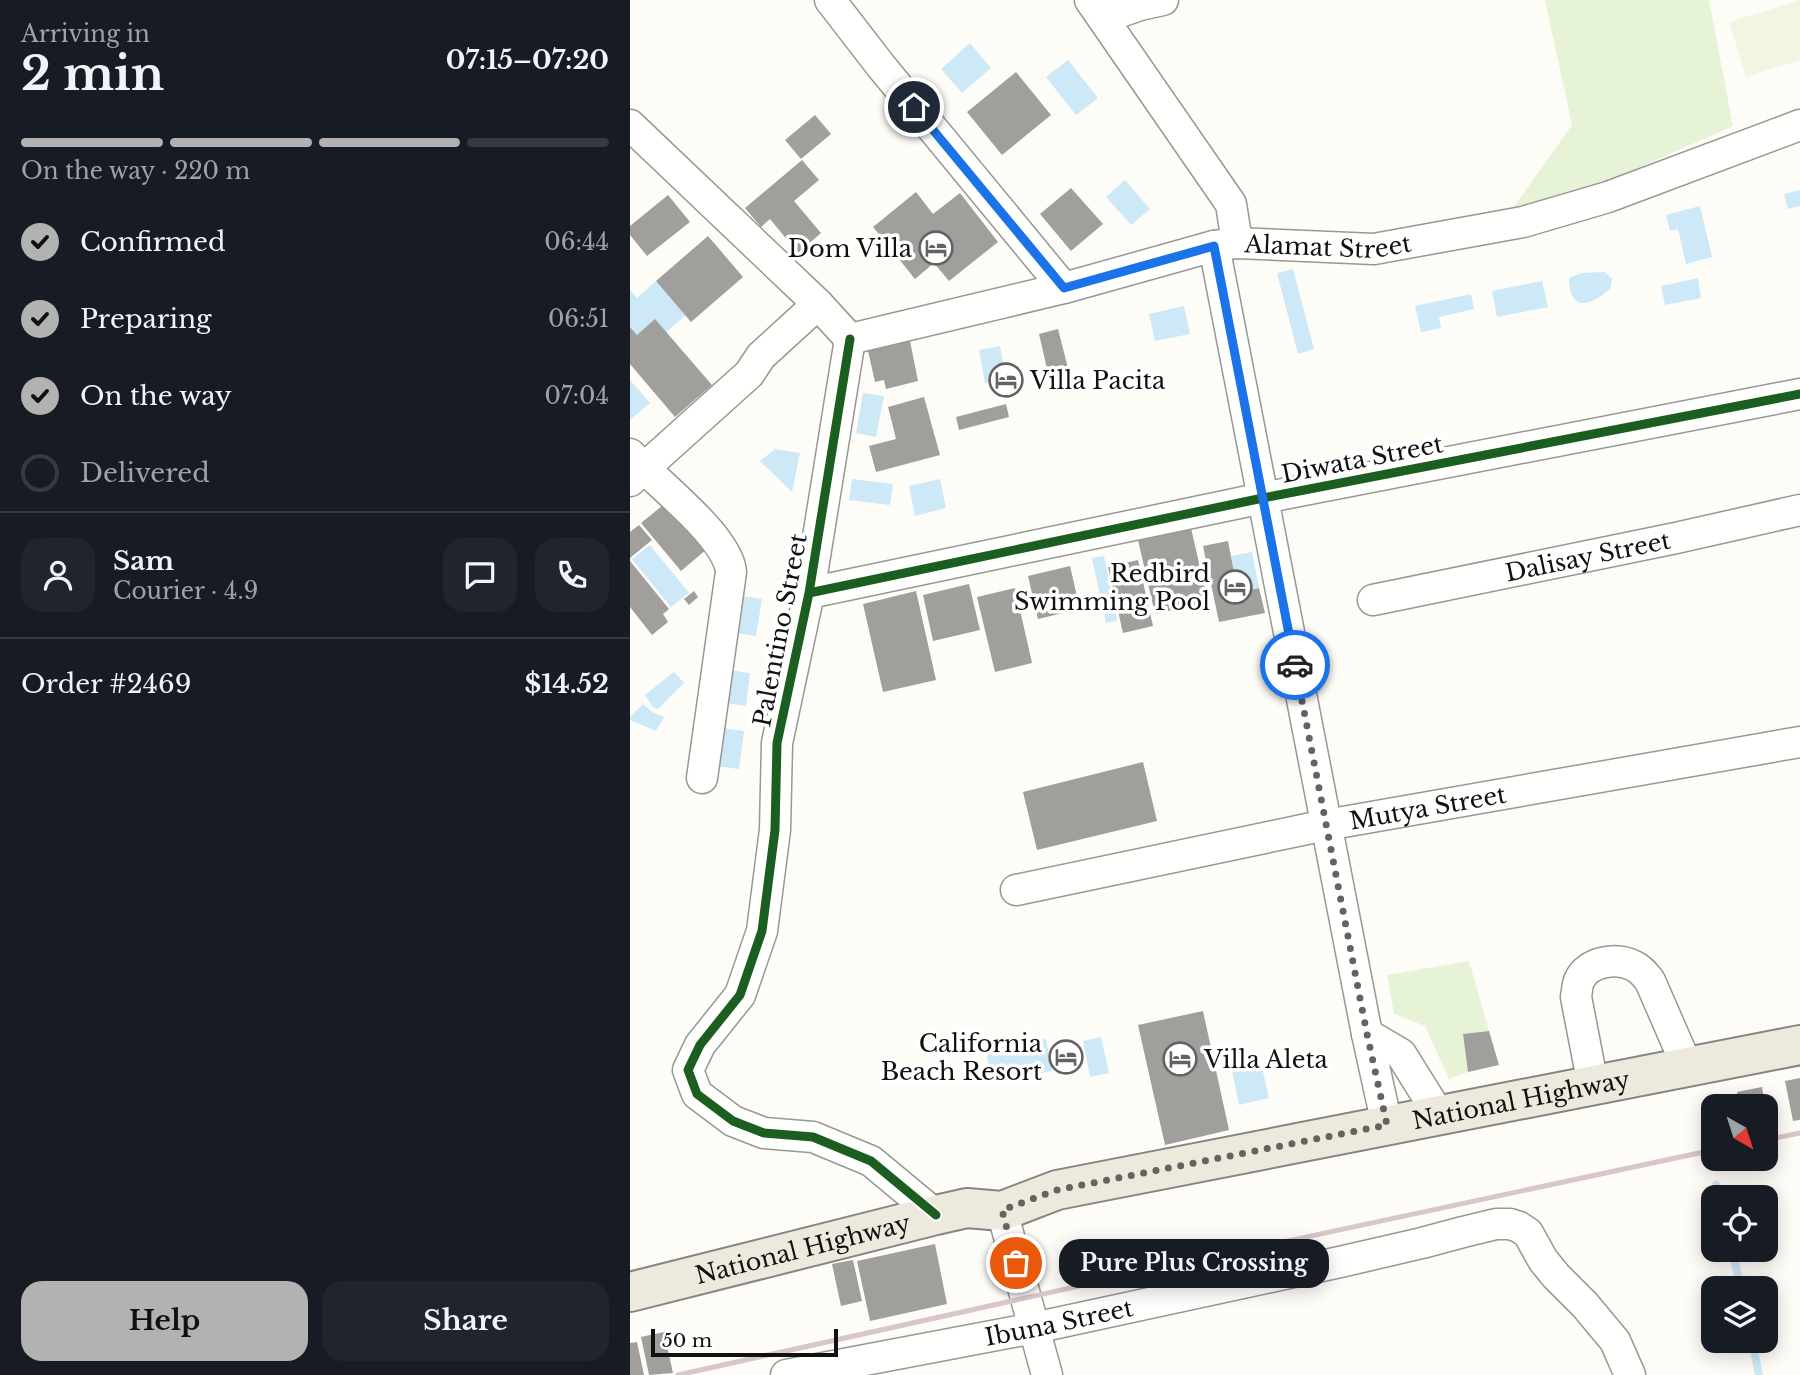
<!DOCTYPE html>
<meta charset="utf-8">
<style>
:root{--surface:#171b24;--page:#20242c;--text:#f1f3f6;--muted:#9ea1a6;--line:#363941;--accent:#b2b2b3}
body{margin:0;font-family:"Libre Baskerville",serif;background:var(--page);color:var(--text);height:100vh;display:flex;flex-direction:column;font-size:26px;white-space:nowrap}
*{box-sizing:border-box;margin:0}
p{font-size:23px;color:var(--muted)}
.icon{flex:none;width:38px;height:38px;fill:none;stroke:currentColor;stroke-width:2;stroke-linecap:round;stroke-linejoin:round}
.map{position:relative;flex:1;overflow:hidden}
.drawer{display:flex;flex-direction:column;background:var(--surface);width:630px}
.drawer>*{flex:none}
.needle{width:46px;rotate:141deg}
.fabs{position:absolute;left:1071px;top:1094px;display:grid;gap:14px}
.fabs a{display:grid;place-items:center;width:77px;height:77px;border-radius:14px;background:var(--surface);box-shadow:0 4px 18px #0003;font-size:35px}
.scale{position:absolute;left:21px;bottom:18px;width:187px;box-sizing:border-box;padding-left:7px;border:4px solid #111;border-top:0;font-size:19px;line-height:24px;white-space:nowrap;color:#111;-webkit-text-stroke:5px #fff;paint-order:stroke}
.pin{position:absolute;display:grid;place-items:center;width:60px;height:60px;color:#fff;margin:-30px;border:4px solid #fff;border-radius:50%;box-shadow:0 2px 7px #0007}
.courier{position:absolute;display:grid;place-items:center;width:70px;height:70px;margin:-35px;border:5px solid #1a73e8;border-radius:50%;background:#fff;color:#222;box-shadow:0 2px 9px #0007}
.bubble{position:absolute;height:49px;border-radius:21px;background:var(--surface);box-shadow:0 4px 18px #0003;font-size:23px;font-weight:800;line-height:49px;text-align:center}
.overview em{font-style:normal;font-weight:800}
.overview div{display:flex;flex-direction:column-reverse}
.overview{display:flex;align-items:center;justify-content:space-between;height:119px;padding:0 21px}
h1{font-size:46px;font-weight:800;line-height:52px}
.bar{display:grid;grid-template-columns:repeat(4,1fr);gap:10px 7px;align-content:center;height:84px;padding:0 21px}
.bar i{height:9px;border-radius:5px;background:var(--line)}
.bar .active{background:var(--accent)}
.bar p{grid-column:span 4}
.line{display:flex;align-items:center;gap:18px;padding:0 21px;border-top:2px solid var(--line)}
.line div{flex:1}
.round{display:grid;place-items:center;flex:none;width:74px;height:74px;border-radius:21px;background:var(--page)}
ol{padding:0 21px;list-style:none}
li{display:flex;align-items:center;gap:21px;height:77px}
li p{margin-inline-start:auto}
li .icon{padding:7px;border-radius:50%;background:var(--accent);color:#111;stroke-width:4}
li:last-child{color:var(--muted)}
li i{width:38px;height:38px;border:4px solid var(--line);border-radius:50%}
.primary-button{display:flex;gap:14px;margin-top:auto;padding:14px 21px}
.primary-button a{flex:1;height:80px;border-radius:21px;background:var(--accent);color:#111;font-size:28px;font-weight:800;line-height:80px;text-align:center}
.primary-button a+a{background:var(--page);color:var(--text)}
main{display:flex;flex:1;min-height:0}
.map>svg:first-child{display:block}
.green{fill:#e7f3d7}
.pitch{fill:#f0f6e1}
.water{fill:#cde8f7}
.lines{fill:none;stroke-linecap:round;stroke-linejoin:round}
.stream{stroke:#cde8f7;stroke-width:8}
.building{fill:#a19f9c}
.minor-casing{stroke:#979795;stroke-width:33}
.major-casing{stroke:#858482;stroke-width:42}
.minor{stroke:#fffffe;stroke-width:30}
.major{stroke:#ede9dc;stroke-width:38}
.rail{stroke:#d9c6c7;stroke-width:5}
.cycleway-casing{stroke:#fff;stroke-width:13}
.cycleway{stroke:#1b5e20;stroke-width:9}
.done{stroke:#646362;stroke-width:7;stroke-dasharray:0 12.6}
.route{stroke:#1a73e8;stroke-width:9}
.labels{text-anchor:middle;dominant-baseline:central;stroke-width:7;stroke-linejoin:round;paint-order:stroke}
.street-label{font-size:24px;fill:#111;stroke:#fff}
.poi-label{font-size:24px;fill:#111;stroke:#fff;text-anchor:end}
</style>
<main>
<section class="drawer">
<div class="overview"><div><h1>2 min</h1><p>Arriving in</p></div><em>07:15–07:20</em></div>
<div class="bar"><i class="active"></i><i class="active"></i><i class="active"></i><i></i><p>On the way · 220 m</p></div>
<ol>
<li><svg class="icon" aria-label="check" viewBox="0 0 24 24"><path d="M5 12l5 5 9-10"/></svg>Confirmed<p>06:44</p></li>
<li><svg class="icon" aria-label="check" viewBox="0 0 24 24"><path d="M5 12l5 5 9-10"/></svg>Preparing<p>06:51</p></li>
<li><svg class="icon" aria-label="check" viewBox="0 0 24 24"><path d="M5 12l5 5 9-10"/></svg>On the way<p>07:04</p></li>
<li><i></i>Delivered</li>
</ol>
<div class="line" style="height:126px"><a class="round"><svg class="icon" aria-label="person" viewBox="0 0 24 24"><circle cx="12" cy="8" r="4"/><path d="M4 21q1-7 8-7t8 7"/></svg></a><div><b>Sam</b><p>Courier · 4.9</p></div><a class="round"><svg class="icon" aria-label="chat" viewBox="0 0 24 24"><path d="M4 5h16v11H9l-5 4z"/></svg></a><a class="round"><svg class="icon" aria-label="phone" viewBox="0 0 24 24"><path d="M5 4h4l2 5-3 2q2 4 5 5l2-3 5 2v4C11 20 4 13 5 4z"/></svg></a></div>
<div class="line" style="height:91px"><div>Order #2469</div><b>$14.52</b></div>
<div class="primary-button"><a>Help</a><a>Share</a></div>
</section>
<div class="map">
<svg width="1170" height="1375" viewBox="0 0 1170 1375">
<rect width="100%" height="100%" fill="#fdfcf7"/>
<path class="green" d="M915,0H1079L1103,126L970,185L883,208L942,125Z
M839,961L859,1031L833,1034L838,1072L819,1079L795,1026L764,1014L757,975Z"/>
<path class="pitch" d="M1170,0V60L1116,77L1099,22Z"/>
<path class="water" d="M340,43L361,68L332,93L311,69Z
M438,60L468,98L446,115L416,77Z
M495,180L520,209L501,225L476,197Z
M1170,190V206L1158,209L1154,194Z
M1070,206L1082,257L1056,264L1048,229L1040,231L1036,215Z
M663,269L684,349L668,354L647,273Z
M975,272L982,279L980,289C960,306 940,313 939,278L951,273Z
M1068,278L1071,298L1035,305L1031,286Z
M26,281L56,315L36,332L7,335L0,327V290L7,298Z
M912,281L918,307L867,317L862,291Z
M841,294L844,309L809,317L811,328L791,332L785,306Z
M554,306L560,334L525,341L519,314Z
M370,346L376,379L355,383L349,350Z
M0,380L20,403L0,420Z
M233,393L254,396L246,437L226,433Z
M145,449L170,453L162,492L130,461Z
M222,479L263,484L260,505L219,500Z
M310,479L316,508L285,516L279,486Z
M20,545L59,593L41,607L2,559Z
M622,552L629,588L608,593L601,556Z
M474,556L487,621L476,623L462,558Z
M111,596L132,599L126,636L105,633Z
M99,670L120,673L116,706L95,703Z
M44,672L54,683L28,709L23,707L15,695Z
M13,704L22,712L34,717L26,731L0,720V717Z
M91,728L114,731L109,769L86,766Z
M471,1037L479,1073L460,1077L453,1041Z
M416,1039L422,1071L361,1081L356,1049Z
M629,1054L639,1098L609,1105L600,1061Z"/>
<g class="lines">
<path class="stream" d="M1086,1185L1089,1197
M1102,1250L1111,1288
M1122,1340L1129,1375"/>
</g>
<path class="building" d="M386,72L421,115L372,155L337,112Z
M185,115L201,134L171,159L155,140Z
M172,160L189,180L164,201L191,233L168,253L140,219L131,227L115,208Z
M441,188L473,224L441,251L410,214Z
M286,192L303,214L330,193L368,242L319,281L304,263L285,279L243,227Z
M38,195L60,222L17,256L0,235V226Z
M78,236L113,277L61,322L26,281Z
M25,319L82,385L45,417L0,364V327L7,335Z
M428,329L439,372L419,377L409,334Z
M280,341L288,381L256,389L254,380L245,382L238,351Z
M294,397L310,455L246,472L239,446L266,439L258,407Z
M376,404L379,417L329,430L326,417Z
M38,501L77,549L51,571L11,523Z
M9,525L22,540L0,558V532Z
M561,528L578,602L525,614L508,540Z
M598,541L608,593L629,588L635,613L589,622L573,546Z
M508,560L523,626L493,633L478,567Z
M0,561L39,609L33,614L38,622L22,635L0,607Z
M440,566L450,609L408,619L398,576Z
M339,584L350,630L303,641L293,595Z
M385,588L402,663L365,672L347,597Z
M64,591L68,597L59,605L54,599Z
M286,591L306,680L253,692L233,604Z
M513,762L527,821L407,850L393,792Z
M573,1011L599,1130L535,1145L508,1025Z
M859,1031L869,1065L838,1072L833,1034Z
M1170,1078V1120L1163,1121L1155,1081Z
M1132,1087L1135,1106H1110L1107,1092Z
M305,1244L317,1304L240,1321L227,1261Z
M223,1260L232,1301L211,1306L202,1264Z
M34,1332L43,1373L19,1375L11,1337Z
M7,1342L14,1375H0V1343Z"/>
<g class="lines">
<defs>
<g id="minor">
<path d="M200,0L251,66L434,288"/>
<path d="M460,0L601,204L607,243"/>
<path d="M473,18L510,5L533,0"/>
<path d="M0,125L188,304L220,339"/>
<path d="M584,246L737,1034L757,1125"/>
<path d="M220,339L179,593L147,743L145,830L132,931L110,995L70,1045L58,1070L67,1094L103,1121L134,1133L183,1137L241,1161L306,1215"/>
<path id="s1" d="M220,339L434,288L584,246L607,243L744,249L893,222L978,197L1170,125"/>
<path d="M0,454C25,482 98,536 101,572L72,778"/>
<path d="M0,481L119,374L131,356L188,304"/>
<path d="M179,593L633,498L1170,394"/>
<path id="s2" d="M743,600L1046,538L1170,510"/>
<path id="s3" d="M386,890L696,825L1170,742"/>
<path d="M737,1034L771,1054L809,1115"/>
<path d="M963,1085L946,997C947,992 947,986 949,981C957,961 987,957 1004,966C1011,969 1015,975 1020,981L1057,1066"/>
<path d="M372,1211L417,1375"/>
<path id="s4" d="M156,1375L404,1328L710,1262L792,1243L833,1232L866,1224H880L889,1227L898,1233L913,1260L926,1276L955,1305L985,1341L1000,1375"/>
</g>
<g id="major">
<path id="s5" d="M0,1292L306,1215L337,1208L372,1211L427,1190L1170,1045"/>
</g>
</defs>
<use href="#minor" class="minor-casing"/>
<use href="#major" class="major-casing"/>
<use href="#minor" class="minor"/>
<use href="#major" class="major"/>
<path class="rail" d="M1136,1140L1170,1133
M48,1375L517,1271L1083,1150"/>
<defs>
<path id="cycleway" d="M220,339L179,593L147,743L145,830L132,931L110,995L70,1045L58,1070L67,1094L103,1121L134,1133L183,1137L241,1161L306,1215
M179,593L633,498L1170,394"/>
</defs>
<use href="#cycleway" class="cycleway-casing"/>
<use href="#cycleway" class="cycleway"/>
</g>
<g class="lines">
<path class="done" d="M386,1263L372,1210L427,1190L757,1125L737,1034L665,665"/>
<path class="route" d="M284,107L434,288L584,246L665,665"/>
</g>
<defs>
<symbol id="hotel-ring" viewBox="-11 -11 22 22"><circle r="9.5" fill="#fff" stroke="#646362" stroke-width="1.5"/><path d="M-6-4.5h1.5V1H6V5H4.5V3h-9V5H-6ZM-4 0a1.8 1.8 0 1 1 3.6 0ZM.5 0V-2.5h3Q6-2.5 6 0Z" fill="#646362"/></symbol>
</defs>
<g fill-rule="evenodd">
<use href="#hotel-ring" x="287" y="229" width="38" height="38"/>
<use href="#hotel-ring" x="357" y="361" width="38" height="38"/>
<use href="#hotel-ring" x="586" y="568" width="38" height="38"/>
<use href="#hotel-ring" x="417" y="1038" width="38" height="38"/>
<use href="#hotel-ring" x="531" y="1040" width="38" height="38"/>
</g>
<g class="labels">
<g class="street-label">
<text stroke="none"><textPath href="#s1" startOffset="490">Alamat Street</textPath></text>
<text transform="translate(732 459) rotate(-11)">Diwata Street</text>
<text stroke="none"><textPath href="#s2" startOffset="219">Dalisay Street</textPath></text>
<text transform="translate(150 630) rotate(-79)">Palentino Street</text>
<text stroke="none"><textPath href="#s3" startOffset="420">Mutya Street</textPath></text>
<text stroke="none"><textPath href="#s5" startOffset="914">National Highway</textPath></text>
<text stroke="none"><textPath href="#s5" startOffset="178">National Highway</textPath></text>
<text stroke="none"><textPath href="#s4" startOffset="278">Ibuna Street</textPath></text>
</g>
<g class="poi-label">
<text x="282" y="248">Dom Villa</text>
<text x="400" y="380" text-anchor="start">Villa Pacita</text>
<text x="580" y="573">Redbird<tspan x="580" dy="28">Swimming Pool</tspan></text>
<text x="412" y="1043">California<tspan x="412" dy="28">Beach Resort</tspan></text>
<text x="574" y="1059" text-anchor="start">Villa Aleta</text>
</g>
</g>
</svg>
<div class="fabs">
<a><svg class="needle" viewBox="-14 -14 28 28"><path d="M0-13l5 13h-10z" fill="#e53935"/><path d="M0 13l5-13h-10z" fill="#9ea1a6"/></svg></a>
<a><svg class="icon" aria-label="locate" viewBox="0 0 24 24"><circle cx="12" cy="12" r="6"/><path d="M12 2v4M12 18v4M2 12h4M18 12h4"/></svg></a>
<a><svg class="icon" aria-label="layers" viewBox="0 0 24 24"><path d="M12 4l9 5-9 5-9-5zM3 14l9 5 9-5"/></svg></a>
</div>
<div class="scale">50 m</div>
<div class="pin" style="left:386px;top:1263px;background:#ea580c"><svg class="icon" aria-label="bag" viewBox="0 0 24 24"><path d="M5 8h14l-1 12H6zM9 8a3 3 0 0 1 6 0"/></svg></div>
<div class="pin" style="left:284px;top:107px;background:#1f2937"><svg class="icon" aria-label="home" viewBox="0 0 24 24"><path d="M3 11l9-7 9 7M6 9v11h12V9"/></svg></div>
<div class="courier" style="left:665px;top:665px"><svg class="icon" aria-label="car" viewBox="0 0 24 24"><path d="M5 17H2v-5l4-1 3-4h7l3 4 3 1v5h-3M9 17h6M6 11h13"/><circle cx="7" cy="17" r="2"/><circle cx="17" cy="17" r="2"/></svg></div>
<div class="bubble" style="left:429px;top:1239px;width:270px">Pure Plus Crossing</div>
</div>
</main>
